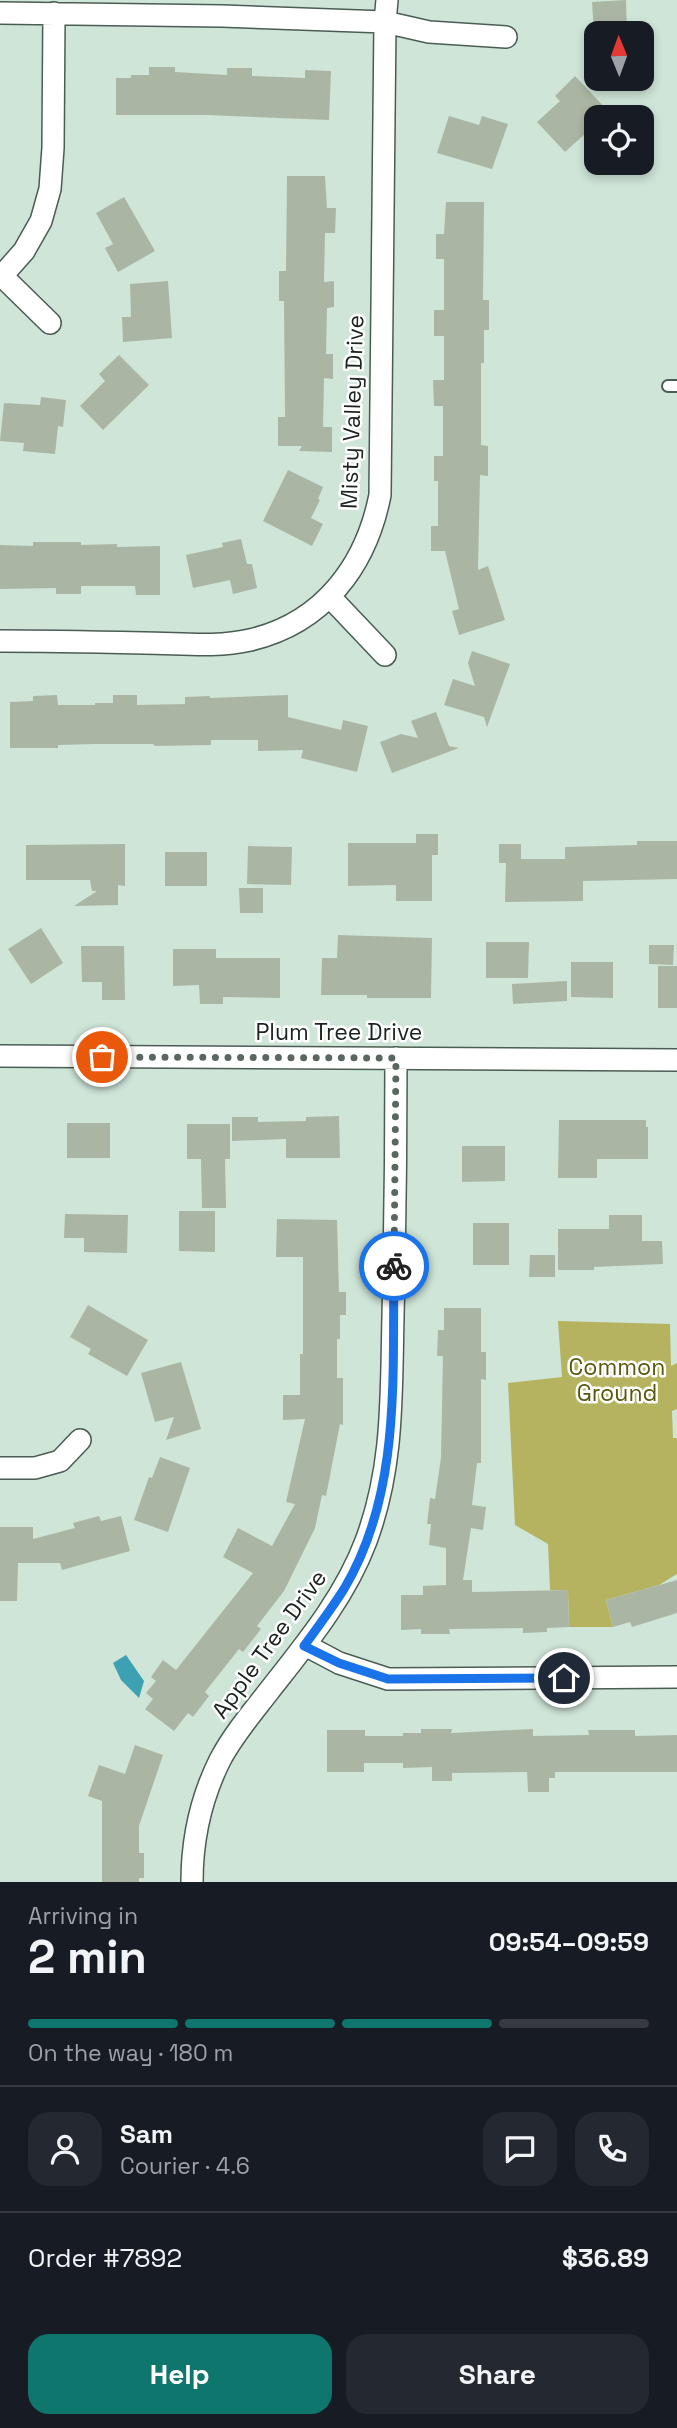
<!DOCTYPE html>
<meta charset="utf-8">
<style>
:root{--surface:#171b24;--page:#242831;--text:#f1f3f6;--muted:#9ea1a6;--line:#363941;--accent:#0f766e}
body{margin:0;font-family:"Space Grotesk",sans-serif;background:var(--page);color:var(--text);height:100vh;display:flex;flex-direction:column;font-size:26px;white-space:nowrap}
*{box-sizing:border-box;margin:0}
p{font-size:23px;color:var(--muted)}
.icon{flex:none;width:38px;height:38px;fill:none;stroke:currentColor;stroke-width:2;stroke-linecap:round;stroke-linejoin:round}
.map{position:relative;height:1882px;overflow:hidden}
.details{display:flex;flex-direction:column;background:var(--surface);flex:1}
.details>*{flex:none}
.needle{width:46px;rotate:359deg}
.fabs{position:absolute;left:584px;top:21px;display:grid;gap:14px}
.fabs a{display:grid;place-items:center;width:70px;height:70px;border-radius:14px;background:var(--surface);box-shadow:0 4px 10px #0003;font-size:35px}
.pin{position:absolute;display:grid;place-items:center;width:60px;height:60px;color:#fff;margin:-30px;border:4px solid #fff;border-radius:50%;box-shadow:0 2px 7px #0007}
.courier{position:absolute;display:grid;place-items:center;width:70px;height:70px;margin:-35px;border:5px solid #1a73e8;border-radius:50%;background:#fff;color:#222;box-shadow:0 2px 9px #0007}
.overview em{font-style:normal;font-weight:700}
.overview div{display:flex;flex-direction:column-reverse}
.overview{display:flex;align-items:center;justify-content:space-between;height:119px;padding:0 28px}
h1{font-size:46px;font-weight:700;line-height:52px}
.bar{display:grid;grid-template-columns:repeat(4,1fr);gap:10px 7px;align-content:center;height:84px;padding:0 28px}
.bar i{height:9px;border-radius:5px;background:var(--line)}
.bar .selected{background:var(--accent)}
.bar p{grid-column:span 4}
.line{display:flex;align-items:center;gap:18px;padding:0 28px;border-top:2px solid var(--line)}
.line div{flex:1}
.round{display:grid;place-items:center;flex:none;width:74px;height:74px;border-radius:21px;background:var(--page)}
.button{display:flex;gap:14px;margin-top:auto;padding:14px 28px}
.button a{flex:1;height:80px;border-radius:21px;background:var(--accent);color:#fff;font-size:28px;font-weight:700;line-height:80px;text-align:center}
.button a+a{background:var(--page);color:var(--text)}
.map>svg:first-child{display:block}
.green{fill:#b6b360}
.water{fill:#3da0b3}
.building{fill:#aab6a3}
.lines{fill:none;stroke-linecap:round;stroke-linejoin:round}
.lane-casing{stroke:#4a5d52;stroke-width:14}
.street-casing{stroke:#4a5d52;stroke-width:24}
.lane{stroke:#fff;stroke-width:10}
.street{stroke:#fff;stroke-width:21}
.done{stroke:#59675f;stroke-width:7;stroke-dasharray:0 12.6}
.route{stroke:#1a73e8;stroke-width:9}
.labels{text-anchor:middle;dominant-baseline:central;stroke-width:5;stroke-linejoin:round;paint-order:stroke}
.street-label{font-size:23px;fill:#1a231e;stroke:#fff}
.park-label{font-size:23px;fill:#59560d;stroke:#fff}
</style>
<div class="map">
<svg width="677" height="1882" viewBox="0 0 677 1882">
<rect width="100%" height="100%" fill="#cfe5d8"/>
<path class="green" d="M558,1321L670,1324L671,1366L677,1363V1409L672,1411L673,1438H677V1574L659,1585L606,1600L613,1627H569L568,1590H550L548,1544L515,1525L508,1383L562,1377Z"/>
<path class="water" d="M126,1655L144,1681L139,1698L121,1680L113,1663Z"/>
<path class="building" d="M626,0L627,33H594L592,2Z
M149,67H175V72L227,75V68H252V76L305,78V70L331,71L329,120L207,115H116V78H131V75H149Z
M575,76L609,112L603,117H597V123L565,152L537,122L560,101L555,96Z
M449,116L479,125L482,116L508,124L492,169L437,153Z
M287,176H325L327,208H336L335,233H325L324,282L334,281V307L327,308L326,354H333V379L324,378L323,427H332V452L299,451L302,446H278V417H285L284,301H279V271H286Z
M124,197L155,251L118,272L105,248L113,244L96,213Z
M446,202H484L483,300H489V330H484V363H481V445L488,446V476L480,475L478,570L488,566L505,620L459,635L452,611L459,609L445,551H431V526H438V481H434V456H443V406H434L433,380H444V336H434V310H444V259H436V234H444Z
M168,281L172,338L123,342L122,317H131L130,284Z
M119,355L149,385L103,430L80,406L105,381L99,374Z
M41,397L66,400L63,427L58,426L55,454L23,451L24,443L0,441L4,403L40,405Z
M288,470L323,487L318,499L320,500L311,518L323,524L312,546L263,521Z
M241,539L247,564H252L257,588L233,594L230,580L193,588L186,555L223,547L222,543Z
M33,542H81V545L117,544V547L160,546V595H136L135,586H81V594H56V588L0,589V545L33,546Z
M472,651L510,664L487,727L484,717L444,705L453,679L475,686L468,663Z
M57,695L58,705H95V703H113V695H137V705L185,704V697L210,696V698L288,695V717L341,730L343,720L368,726L357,772L301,758L303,750L258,751V740H211V745L155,746L153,744H94L58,745V748H10V702L33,701V696Z
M436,712L449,746L459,748L392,773L380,742L401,734L418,738L411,721Z
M416,834H438V855H432V901H396V885L348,886V843H416Z
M637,841H677V879L583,881V901L505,902L506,863H499V844H521V859H565V847L637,845Z
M125,844V886L118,885V905L74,906L97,891H92L90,880H26V845Z
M248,846L292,847L291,885L247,884Z
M165,852H207V886H165Z
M239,888H263V913H240Z
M41,928L63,963L31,984L8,949Z
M338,935L432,938L431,998H367V995H321L322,958H337Z
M486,942H529L528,978H486Z
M649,945H674L673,965L649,964Z
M81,946H124L125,1000H102V982H82Z
M173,949H216V958H280V998L223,997V1004H200L199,985L173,986Z
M571,962H613V998L571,997Z
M658,966H677V1008H658Z
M567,981V1001L513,1004L512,984Z
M339,1116L340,1158H286V1139L232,1141V1117H258V1122L306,1121V1117Z
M559,1120H646V1127H648V1159H597V1178H558Z
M67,1123H110V1158H67Z
M187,1124H230V1159H225L226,1208H202L201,1159H187Z
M462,1146H505V1181L462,1182Z
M179,1211H215V1252L179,1251Z
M65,1214L128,1215L127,1253L84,1252V1238H64Z
M609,1215H642V1241H662L663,1264L594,1267V1270H558V1229H609Z
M277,1219L337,1220L339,1292H346V1315H340V1339H337V1378H343V1425L340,1424L326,1496L322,1495L315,1528L284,1591L257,1626L261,1629L243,1652L239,1649L205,1692L209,1696L193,1717L188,1713L174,1731L145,1709L153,1699L146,1693L156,1681L151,1677L163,1660L176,1670L253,1573L223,1557L238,1528L272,1546L295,1504L286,1502L305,1419L283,1420V1395H300V1354H303V1257H276Z
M473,1223H509V1265H473Z
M530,1255H555V1277H529Z
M88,1305L148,1340L127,1376L88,1354L91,1349L70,1337Z
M444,1308H481V1352H486V1380L481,1379V1463H477L472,1505L486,1507L483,1530L471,1528L463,1580H472V1592L568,1590L569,1627L547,1628V1632L523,1633V1628L449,1629L450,1634H421V1629L401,1630V1595H423V1586L446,1585V1548L429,1545L431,1524H427L430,1498L435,1499L441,1458L443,1356H437L438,1330H444Z
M181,1362L201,1429L166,1440L174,1417L155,1422L141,1373Z
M160,1457L190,1468L168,1532L134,1520L149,1477L152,1478Z
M99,1516L101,1521L121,1516L130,1551L62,1570L60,1563H18L17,1601H0V1527H33V1539L75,1528L73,1523Z
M677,1580V1613L632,1627L630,1622L613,1627L606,1600Z
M421,1729H452L451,1733L533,1729V1736L589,1735L588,1730H635V1736L677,1735V1772H555V1778H549V1792H528L527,1772L452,1773V1781H432V1767L403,1768V1763H364V1772H327V1730H365V1736H403V1733H421Z
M135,1745L163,1755L139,1826V1853H144V1878H139V1882H102V1801L88,1796L99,1765L125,1774Z"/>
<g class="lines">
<defs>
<path id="lane" d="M668,386H677"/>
<path id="street" d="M0,13L222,16L385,22L429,32L506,37
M2,276L50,323
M0,278L24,251L41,221L50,189L53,148L54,13
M330,597L385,655
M0,641C48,641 96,642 144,643C178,643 216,648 250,640C323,623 366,566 380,495L385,22L387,0
M0,1056L677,1060
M0,1468H35L60,1461L80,1440
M305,1645L339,1663L388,1679L677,1677
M192,1882C192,1839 201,1798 220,1760C233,1735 252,1713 269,1691C306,1644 345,1597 366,1541C394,1466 391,1395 393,1317C395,1230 396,1144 396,1058"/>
</defs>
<use href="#lane" class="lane-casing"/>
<use href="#street" class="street-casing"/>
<use href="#lane" class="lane"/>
<use href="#street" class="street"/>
</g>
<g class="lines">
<path class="done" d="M102,1057L396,1058L394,1266"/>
<path class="route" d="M394,1266C392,1374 402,1492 344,1589C332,1608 318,1627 304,1646L339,1663L388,1679L564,1678"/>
</g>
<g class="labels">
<g class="street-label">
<text transform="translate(352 412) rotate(-88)">Misty Valley Drive</text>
<text x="339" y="1032">Plum Tree Drive</text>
<text transform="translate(269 1644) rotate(-54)">Apple Tree Drive</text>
</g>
<g class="park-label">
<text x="617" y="1367">Common<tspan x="617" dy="26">Ground</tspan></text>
</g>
</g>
</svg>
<div class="fabs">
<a><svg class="needle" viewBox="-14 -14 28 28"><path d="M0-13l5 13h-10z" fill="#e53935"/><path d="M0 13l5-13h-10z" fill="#9ea1a6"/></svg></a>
<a><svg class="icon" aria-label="locate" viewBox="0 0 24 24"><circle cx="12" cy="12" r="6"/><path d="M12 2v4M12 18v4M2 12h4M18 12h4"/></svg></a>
</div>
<div class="pin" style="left:102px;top:1057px;background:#ea580c"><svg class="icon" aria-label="bag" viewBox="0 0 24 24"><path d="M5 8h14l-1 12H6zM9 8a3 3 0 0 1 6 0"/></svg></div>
<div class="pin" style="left:564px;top:1678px;background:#1f2937"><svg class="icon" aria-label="home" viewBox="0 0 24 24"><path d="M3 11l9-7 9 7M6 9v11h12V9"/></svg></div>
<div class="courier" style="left:394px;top:1266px"><svg class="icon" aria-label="bike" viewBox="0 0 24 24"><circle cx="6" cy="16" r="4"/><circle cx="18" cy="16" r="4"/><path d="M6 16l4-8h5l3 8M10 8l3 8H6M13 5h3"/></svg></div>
</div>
<section class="details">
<div class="overview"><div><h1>2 min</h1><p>Arriving in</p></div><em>09:54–09:59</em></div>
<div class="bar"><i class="selected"></i><i class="selected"></i><i class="selected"></i><i></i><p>On the way · 180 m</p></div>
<div class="line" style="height:126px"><a class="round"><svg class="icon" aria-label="person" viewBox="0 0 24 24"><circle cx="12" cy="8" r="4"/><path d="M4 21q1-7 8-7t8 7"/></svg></a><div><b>Sam</b><p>Courier · 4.6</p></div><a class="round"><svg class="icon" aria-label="chat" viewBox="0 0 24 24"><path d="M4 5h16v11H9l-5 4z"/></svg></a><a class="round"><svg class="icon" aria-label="phone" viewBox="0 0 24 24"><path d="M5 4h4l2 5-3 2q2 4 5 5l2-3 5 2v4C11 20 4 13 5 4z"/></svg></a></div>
<div class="line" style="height:91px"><div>Order #7892</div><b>$36.89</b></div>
<div class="button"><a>Help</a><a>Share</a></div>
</section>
